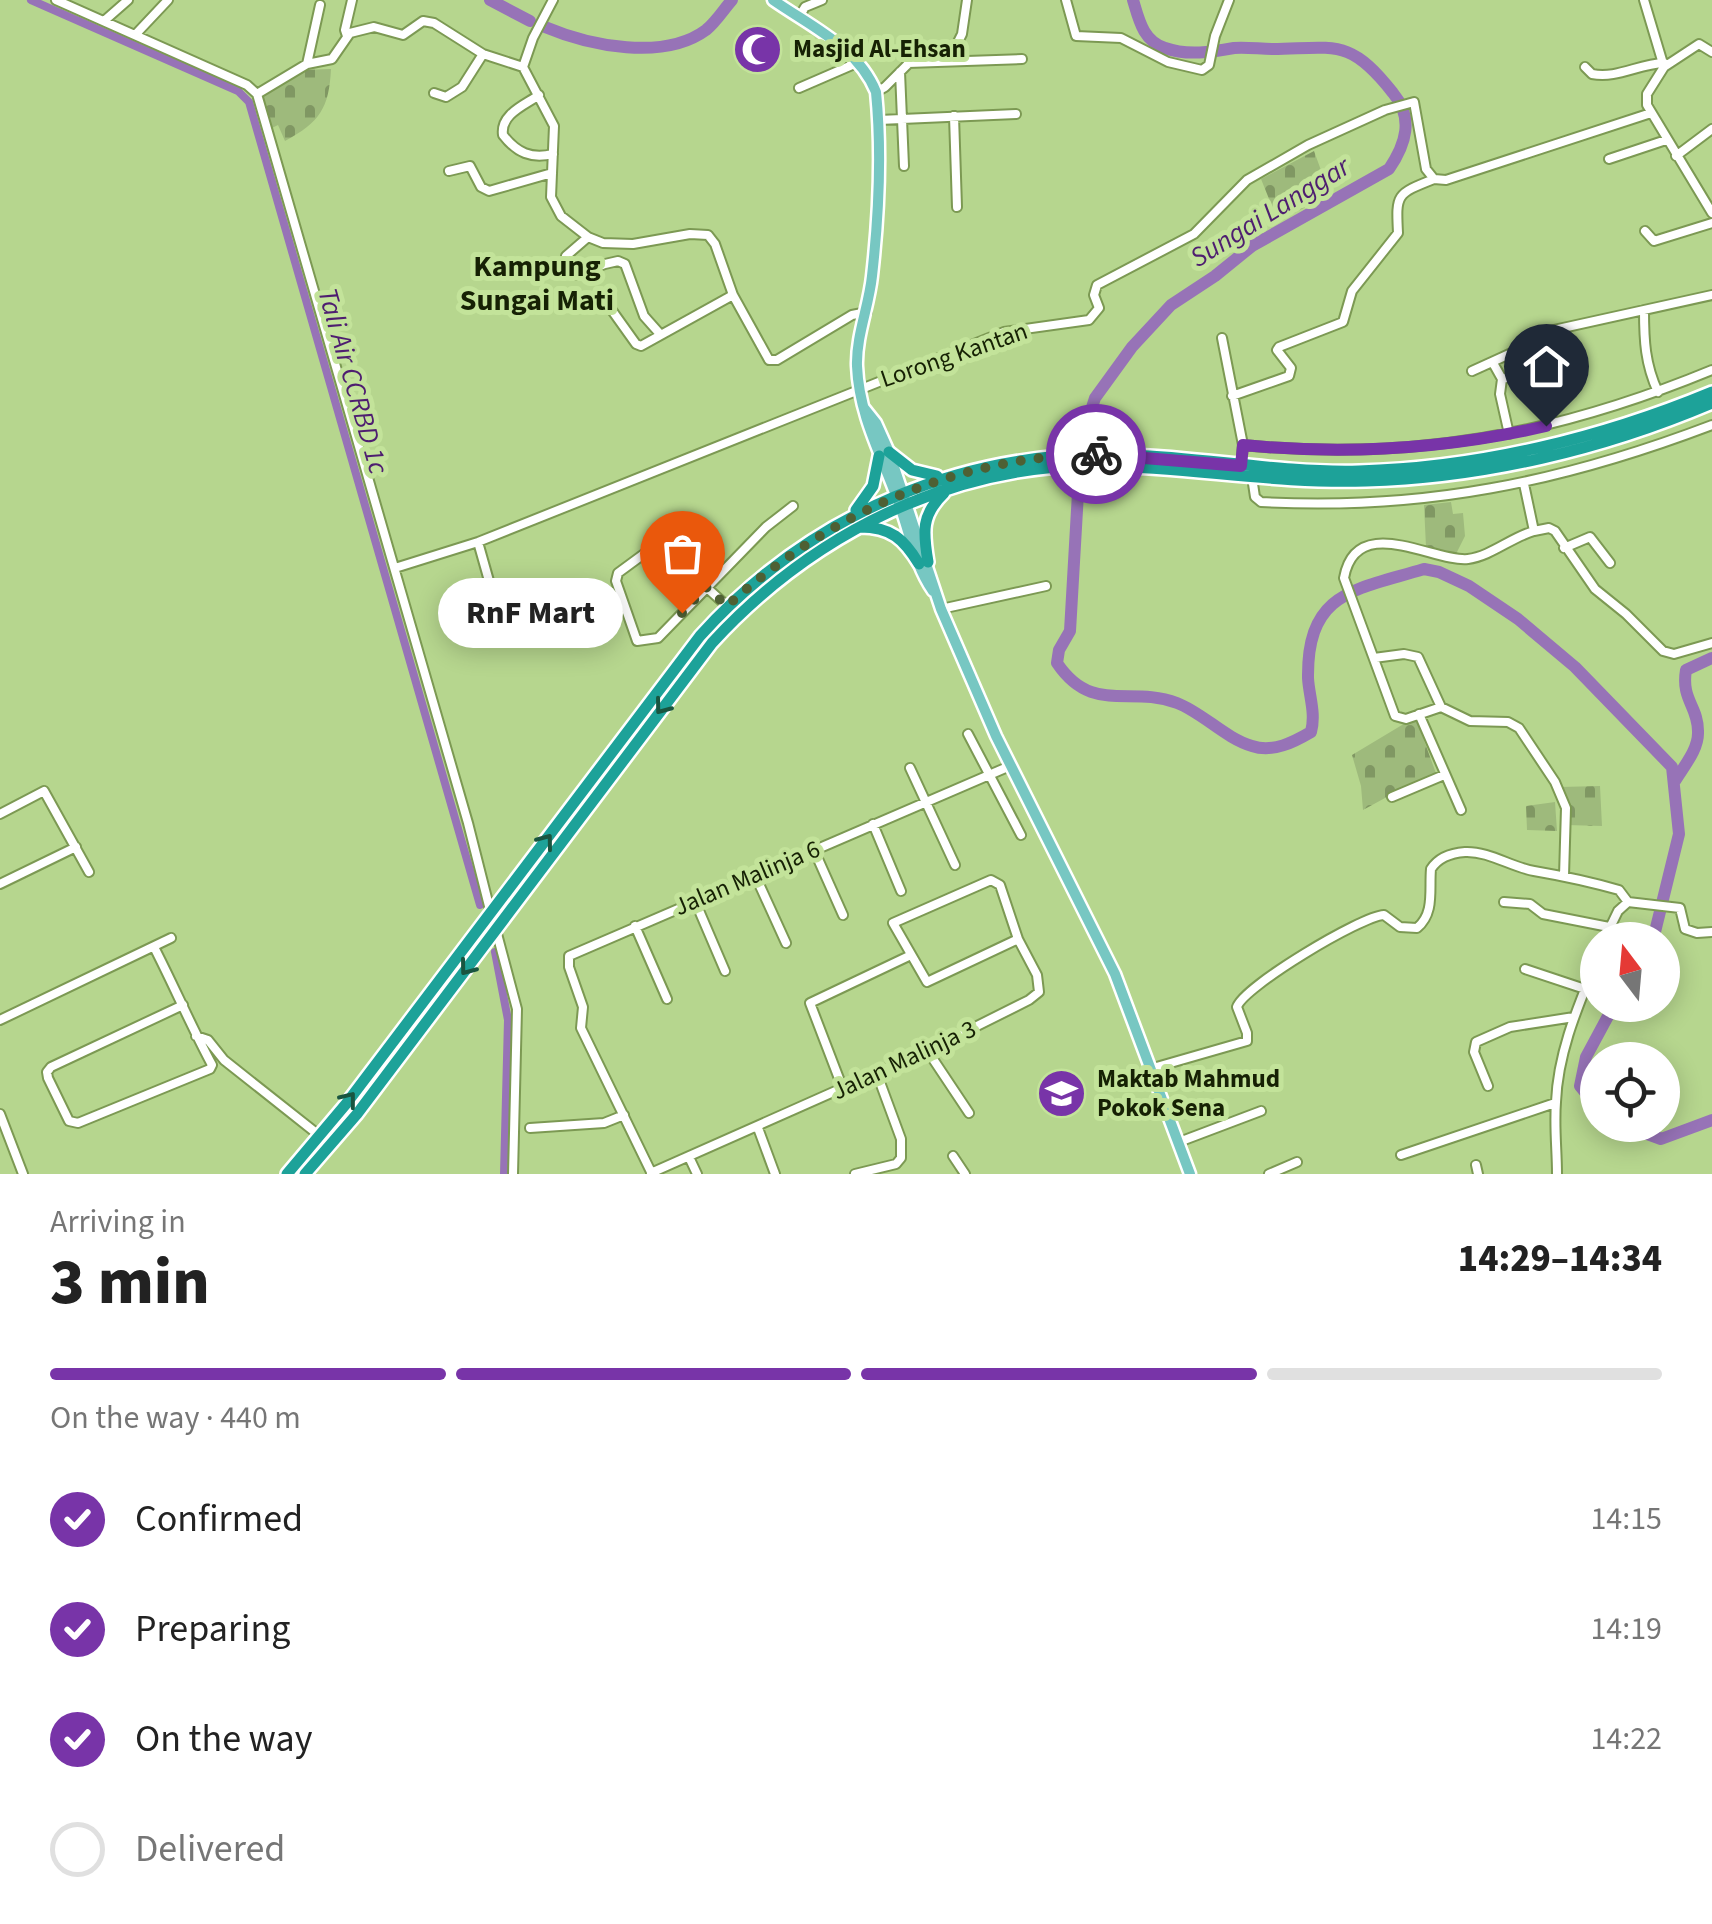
<!DOCTYPE html>
<meta charset="utf-8">
<style>
:root{--surface:#fff;--page:#f2f2f2;--text:#222;--muted:#767676;--line:#e0e0e0;--accent:#7834a8}
body{margin:0;font-family:"Source Sans 3",sans-serif;background:var(--page);color:var(--text);height:100vh;display:flex;flex-direction:column;font-size:38px;white-space:nowrap}
*{box-sizing:border-box;margin:0}
p{font-size:32px;color:var(--muted)}
.icon{flex:none;width:55px;height:55px;fill:none;stroke:currentColor;stroke-width:2;stroke-linecap:round;stroke-linejoin:round}
.map{position:relative;height:1174px;overflow:hidden}
.details{display:flex;flex-direction:column;background:var(--surface);flex:1}
.details>*{flex:none}
.needle{width:65px;rotate:344deg}
.fabs{position:absolute;left:1580px;top:922px;display:grid;gap:20px}
.fabs a{display:grid;place-items:center;width:100px;height:100px;border-radius:50%;background:var(--surface);box-shadow:0 5px 25px #0003;font-size:50px}
.pin{position:absolute;display:grid;place-items:center;width:85px;height:85px;color:#fff;margin:-102px -42px;border-radius:50% 50% 50% 0;rotate:-45deg;box-shadow:0 0 10px #0007}
.pin .icon{rotate:45deg}
.courier{position:absolute;display:grid;place-items:center;width:100px;height:100px;margin:-50px;border:8px solid #7834a8;border-radius:50%;background:#fff;color:#222;box-shadow:0 2px 12px #0007}
.bubble{position:absolute;height:70px;border-radius:35px;background:var(--surface);box-shadow:0 5px 25px #0003;font-size:32px;font-weight:800;line-height:70px;text-align:center}
.overview em{font-style:normal;font-weight:800}
.overview div{display:flex;flex-direction:column-reverse}
.overview{display:flex;align-items:center;justify-content:space-between;height:170px;padding:0 50px}
h1{font-size:65px;font-weight:800;line-height:75px}
.bar{display:grid;grid-template-columns:repeat(4,1fr);gap:15px 10px;align-content:center;height:120px;padding:0 50px}
.bar i{height:12px;border-radius:8px;background:var(--line)}
.bar .selected{background:var(--accent)}
.bar p{grid-column:span 4}
ol{padding:0 50px;list-style:none}
li{display:flex;align-items:center;gap:30px;height:110px}
li p{margin-inline-start:auto}
li .icon{padding:10px;border-radius:50%;background:var(--accent);color:#fff;stroke-width:4}
li:last-child{color:var(--muted)}
li i{width:55px;height:55px;border:5px solid var(--line);border-radius:50%}
.map>svg:first-child{display:block}
.cemetery{fill:url(#cemetery-stones)}
.lines{fill:none;stroke-linecap:round;stroke-linejoin:round}
.canal{stroke:#9773b7;stroke-width:8}
.river{stroke:#9773b7;stroke-width:12}
.minor-casing{stroke:#7c9953;stroke-width:12}
.major-casing{stroke:#fff;stroke-width:15}
.highway-casing{stroke:#fff;stroke-width:16}
.minor{stroke:#fff;stroke-width:8}
.major{stroke:#77c7c2;stroke-width:10}
.highway{stroke:#1da299;stroke-width:11}
.oneway{stroke:#195540}
.done{stroke:#4e6034;stroke-width:10;stroke-dasharray:0 18}
.route{stroke:#7834a8;stroke-width:12}
.labels{text-anchor:middle;dominant-baseline:central;stroke-width:10;stroke-linejoin:round;paint-order:stroke}
.poi-label{font-size:25px;font-weight:bold;fill:#162104;stroke:#c3e39a;text-anchor:start}
.street-label{font-size:25px;fill:#162104;stroke:#c3e39a}
.water-label{font-size:28px;font-style:italic;fill:#4e1e70;stroke:#c3e39a}
.quarter-label{font-size:30px;font-weight:bold;fill:#162104;stroke:#c3e39a}
</style>
<div class="map">
<svg width="1712" height="1174" viewBox="0 0 1712 1174">
<defs>
<pattern id="cemetery-stones" width="16" height="16" patternUnits="userSpaceOnUse" patternTransform="scale(2.5)"><rect width="16" height="16" fill="#9eba7c"/><path d="M2 7V4a2 2 0 0 1 4 0v3zM10 15v-3a2 2 0 0 1 4 0v3z" fill="#809763"/></pattern>
</defs>
<rect width="100%" height="100%" fill="#b6d68e"/>
<path class="cemetery" d="M331,69C329,108 320,122 285,141L278,125L270,129L260,96L299,70Z
M1314,151L1330,195L1278,221L1261,179Z
M1451,502L1453,514L1463,513L1465,536L1455,556L1426,547L1424,505Z
M1412,719L1418,724L1437,776L1396,792L1363,810L1361,786L1352,755Z
M1600,786L1602,826L1566,825L1560,787Z
M1555,802L1557,831L1527,830L1526,806Z"/>
<g class="lines">
<path class="canal" d="M31,0L238,91L249,102L480,905
M495,952L508,1020L504,1174"/>
<path class="river" d="M490,0L530,21
M1133,0C1139,20 1143,41 1165,48C1187,56 1212,52 1234,48C1247,47 1260,49 1273,49C1336,48 1350,38 1393,93C1414,118 1406,144 1389,169L1252,246L1215,276L1171,305L1132,347L1095,398L1081,441L1070,631L1059,650L1057,663C1092,715 1129,685 1177,703C1203,713 1225,738 1252,746C1273,753 1294,742 1311,732C1316,713 1309,696 1308,678C1307,591 1355,590 1424,569L1439,572L1469,586L1518,619L1575,667L1672,767L1679,834L1653,940
M545,27C590,46 664,61 706,30C716,22 724,9 732,0
M1675,781C1684,766 1699,749 1698,731C1698,706 1681,700 1686,670L1712,658
M1598,1108L1580,1086L1586,1057L1614,1005
M1623,1125L1661,1139L1712,1120"/>
<defs>
<path id="minor" d="M56,0L247,85L257,94L468,823L491,914
M1066,0L1076,36L1121,38L1168,62L1202,70L1209,65L1215,36L1229,0
M1644,0L1664,67L1647,94V105L1712,213
M799,17L805,7L822,0
M104,21L128,0
M135,35L168,0
M347,36L345,30L352,0
M908,63L1022,59
M307,64L320,5
M523,67L554,126L551,197L561,216L588,237L603,243L633,244L690,234L708,235L715,244L733,295L769,360H777L852,315L867,312
M523,67L533,38L553,0
M1585,67L1592,74C1617,79 1638,64 1664,63
M1664,67L1699,44L1712,52
M900,72L904,166
M799,88L859,62
M876,92L885,87L916,56L956,46L962,34L967,0
M434,93L446,97L462,87L483,54
M257,94L307,64L332,59L350,33L374,27L403,35L423,21L434,23L483,54L523,67
M539,95C525,105 500,114 503,135C517,153 531,159 553,154
M954,116L957,207
M879,120L1016,114
M1676,156L1712,129
M1609,159L1666,140
M449,171L470,166L481,187L489,191L552,173
M1645,231L1654,241L1712,223
M588,237L566,256L570,274L576,275L605,264L618,261L625,264L644,316L660,334
M601,295L636,344L641,346L733,295
M1644,310C1644,340 1645,364 1658,392
M1222,338L1243,445L1241,466
M1493,363L1502,379L1500,394L1509,434
M1472,371L1516,351L1531,335L1712,295
M1502,380L1523,369L1524,358L1521,348
M1232,396L1289,376L1291,368L1277,350L1279,347L1343,322L1352,291L1398,233C1396,194 1396,194 1434,179
M1243,445C1411,462 1557,434 1712,370
M1252,477L1255,497L1261,502C1423,511 1562,482 1712,425
M1524,484L1534,531C1512,537 1491,556 1468,559C1435,563 1356,511 1344,578L1395,716L1406,719L1441,707L1470,721L1508,722L1519,728L1555,782L1566,808L1564,876
M1534,531L1549,528L1555,531L1595,589L1626,614L1663,651L1674,654L1712,643
M478,542L491,588L479,602L480,612
M652,548L618,573L616,581L637,641L658,638L766,527L793,506
M1564,548L1590,537L1610,563
M395,568L478,542L1004,332L1089,320L1099,308L1094,295L1097,285L1194,234L1247,180L1308,145L1385,110L1414,102L1426,169L1434,179L1446,180L1651,113
M706,587L727,606
M941,609L1046,586
M1374,658L1404,654L1418,657L1441,707
M1419,714L1461,810
M968,734L1021,835
M910,768L955,865
M1392,797L1444,775
M0,814L44,791L89,872
M873,824L901,891
M814,850L843,915
M755,875L786,943
M0,884L76,847
M695,901L725,971
M1504,902L1530,904L1543,914L1609,927
M635,926L667,999
M496,930L517,1009L513,1174
M1604,940L1618,911L1628,902L1680,908L1685,929L1697,933L1712,932
M154,947C174,986 191,1026 212,1065L210,1069L78,1123L69,1121L48,1078L47,1072L51,1067L183,1005
M1525,969L1585,989
M0,1020L171,938
M196,1036L208,1040L224,1060L320,1136
M927,1050L969,1113
M1153,1068L1247,1041V1033L1237,1007C1243,987 1361,916 1384,915L1400,927L1417,928C1435,913 1429,890 1431,869C1438,858 1451,853 1465,852C1489,851 1511,867 1534,871C1563,876 1591,882 1619,890L1628,902
M1488,1086L1474,1052L1476,1042L1510,1027L1574,1017
M843,1089L810,1003L911,955
M0,1114L23,1174
M530,1128L604,1123L624,1115
M758,1128L775,1174
M1179,1142L1261,1111
M1401,1155L1555,1103
M953,1156L965,1174
M689,1157L697,1174
M1476,1165L1478,1174
M651,1173L937,1046L1029,1000L1039,992L1037,975L1018,939L1000,885L991,880L893,923L927,982L1018,939
M652,1174L581,1028L583,1007L569,967V956L1010,766
M855,1174L896,1164L901,1158V1139L877,1074
M1269,1174L1297,1162
M1557,1174C1557,1150 1554,1126 1556,1102C1558,1051 1579,1004 1598,957"/>
<path id="major" d="M773,0C810,26 858,47 876,92C882,153 879,214 872,276C869,306 856,336 857,366C859,415 881,454 897,498C909,528 914,564 933,591
M864,408L876,423L889,452L941,609L996,736L1115,974L1190,1174"/>
<path id="highway" d="M889,452L912,470L937,476
M856,510L873,486L879,456
M860,527C891,527 904,539 919,564
M928,562C923,532 921,515 944,493
M287,1174L346,1104L700,636C811,513 967,447 1132,455C1208,458 1282,473 1359,471C1479,468 1601,438 1712,392
M305,1174L357,1114L712,643C813,533 956,461 1108,466C1194,468 1279,484 1366,481C1483,478 1604,449 1712,403"/>
</defs>
<use href="#minor" class="minor-casing"/>
<use href="#major" class="major-casing"/>
<use href="#highway" class="highway-casing"/>
<use href="#minor" class="minor"/>
<use href="#major" class="major"/>
<use href="#highway" class="highway"/>
</g>
<defs><path id="oneway-chevron" d="M-2-3.5L2.5 0L-2 3.5" fill="none" stroke-width="1.6" stroke-linecap="round" stroke-linejoin="round" transform="scale(2.5)"/></defs>
<g class="oneway">
<use href="#oneway-chevron" transform="translate(662 707) rotate(127)"/>
<use href="#oneway-chevron" transform="translate(546 841) rotate(-53)"/>
<use href="#oneway-chevron" transform="translate(467 968) rotate(127)"/>
<use href="#oneway-chevron" transform="translate(349 1099) rotate(-52)"/>
</g>
<g class="lines">
<path class="done" d="M682,613L706,587L727,606C831,512 956,457 1096,454"/>
<path class="route" d="M1096,454L1241,466L1243,445C1344,455 1446,449 1546,426"/>
</g>
<defs>
<symbol id="mosque-disc" viewBox="-11 -11 22 22"><circle r="9.5" fill="#7834a8" stroke="#c3e39a"/><path d="M3.5-4.9A6 6 0 1 0 3.5 4.9A5 5 0 1 1 3.5-4.9Z" fill="#fff"/></symbol>
<symbol id="school-disc" viewBox="-11 -11 22 22"><circle r="9.5" fill="#7834a8" stroke="#c3e39a"/><path d="M0-5L7-2L0 1L-7-2ZM-4 1L0 2.5L4 1V4Q0 6-4 4Z" fill="#fff"/></symbol>
</defs>
<g fill-rule="evenodd">
<use href="#mosque-disc" x="730" y="22" width="55" height="55"/>
<use href="#school-disc" x="1034" y="1066" width="55" height="55"/>
</g>
<g class="labels">
<g class="poi-label">
<text x="793" y="49">Masjid Al-Ehsan</text>
<text x="1097" y="1079">Maktab Mahmud<tspan x="1097" dy="29">Pokok Sena</tspan></text>
</g>
<g class="street-label">
<text transform="translate(954 355) rotate(-19)">Lorong Kantan</text>
<text transform="translate(747 878) rotate(-23)">Jalan Malinja 6</text>
<text transform="translate(904 1060) rotate(-25)">Jalan Malinja 3</text>
</g>
<g class="water-label">
<text transform="translate(1270 212) rotate(-32)">Sungai Langgar</text>
<text transform="translate(353 381) rotate(74)">Tali Air CCRBD 1c</text>
</g>
<g class="quarter-label">
<text x="537" y="266">Kampung<tspan x="537" dy="34">Sungai Mati</tspan></text>
</g>
</g>
</svg>
<div class="fabs">
<a><svg class="needle" viewBox="-14 -14 28 28"><path d="M0-13l5 13h-10z" fill="#e53935"/><path d="M0 13l5-13h-10z" fill="#767676"/></svg></a>
<a><svg class="icon" aria-label="locate" viewBox="0 0 24 24"><circle cx="12" cy="12" r="6"/><path d="M12 2v4M12 18v4M2 12h4M18 12h4"/></svg></a>
</div>
<div class="pin" style="left:682px;top:613px;background:#ea580c"><svg class="icon" aria-label="bag" viewBox="0 0 24 24"><path d="M5 8h14l-1 12H6zM9 8a3 3 0 0 1 6 0"/></svg></div>
<div class="pin" style="left:1546px;top:426px;background:#1f2937"><svg class="icon" aria-label="home" viewBox="0 0 24 24"><path d="M3 11l9-7 9 7M6 9v11h12V9"/></svg></div>
<div class="courier" style="left:1096px;top:454px"><svg class="icon" aria-label="bike" viewBox="0 0 24 24"><circle cx="6" cy="16" r="4"/><circle cx="18" cy="16" r="4"/><path d="M6 16l4-8h5l3 8M10 8l3 8H6M13 5h3"/></svg></div>
<div class="bubble" style="left:438px;top:578px;width:185px">RnF Mart</div>
</div>
<section class="details">
<div class="overview"><div><h1>3 min</h1><p>Arriving in</p></div><em>14:29–14:34</em></div>
<div class="bar"><i class="selected"></i><i class="selected"></i><i class="selected"></i><i></i><p>On the way · 440 m</p></div>
<ol>
<li><svg class="icon" aria-label="check" viewBox="0 0 24 24"><path d="M5 12l5 5 9-10"/></svg>Confirmed<p>14:15</p></li>
<li><svg class="icon" aria-label="check" viewBox="0 0 24 24"><path d="M5 12l5 5 9-10"/></svg>Preparing<p>14:19</p></li>
<li><svg class="icon" aria-label="check" viewBox="0 0 24 24"><path d="M5 12l5 5 9-10"/></svg>On the way<p>14:22</p></li>
<li><i></i>Delivered</li>
</ol>
</section>
